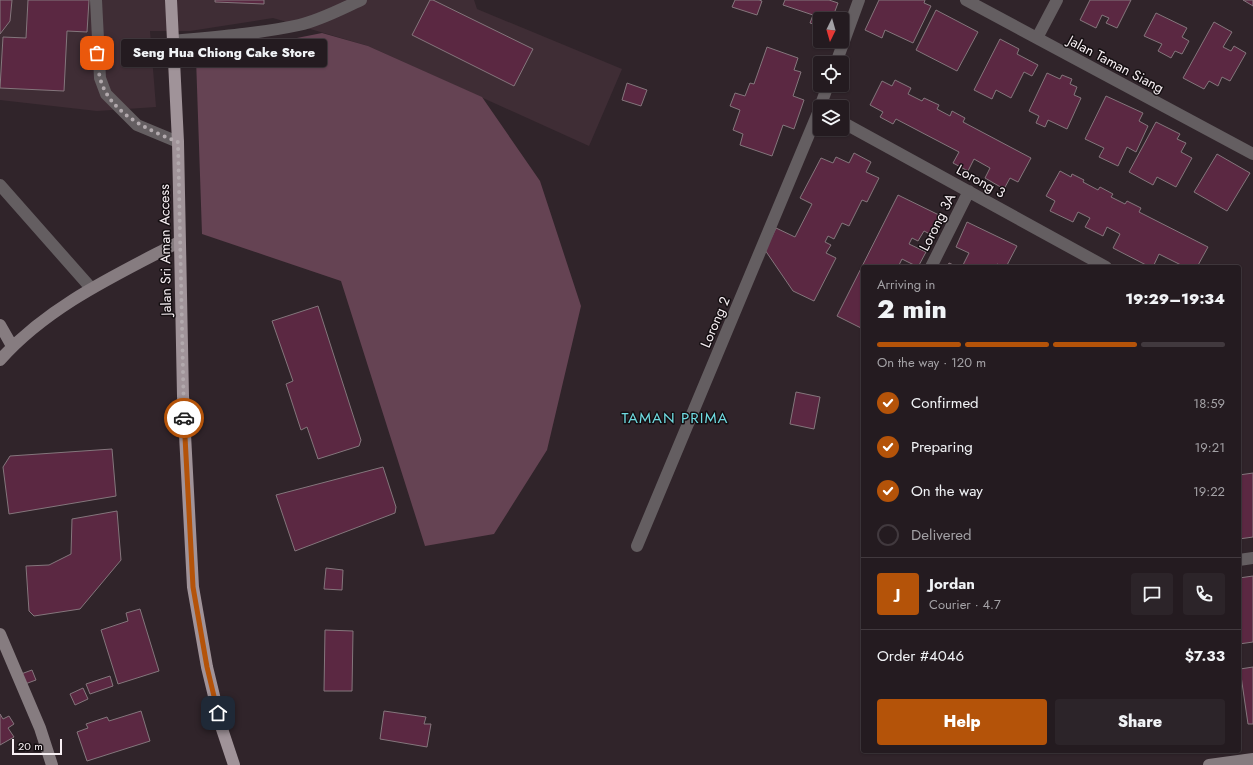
<!DOCTYPE html>
<meta charset="utf-8">
<style>
:root{--surface:#241b20;--page:#2c2429;--text:#f1f3f6;--muted:#a3a1a5;--line:#41393e;--accent:#b45309}
body{margin:0;font-family:Jost,sans-serif;background:var(--page);color:var(--text);height:100vh;display:flex;flex-direction:column;font-size:15px;white-space:nowrap}
*{box-sizing:border-box;margin:0}
p{font-size:13px;color:var(--muted)}
.icon{flex:none;width:22px;height:22px;fill:none;stroke:currentColor;stroke-width:2;stroke-linecap:round;stroke-linejoin:round}
.map{position:relative;flex:1;overflow:hidden}
.details{position:absolute;left:861px;top:265px;width:380px;height:488px;display:flex;flex-direction:column;background:var(--surface);border-radius:4px;box-shadow:0 1px 3px #0004,0 0 0 1px var(--line)}
.details>*{flex:none}
.needle{width:26px;rotate:185deg}
.tools{position:absolute;left:813px;top:12px;display:grid;gap:8px}
.tools a{display:grid;place-items:center;width:36px;height:36px;border-radius:4px;background:var(--surface);box-shadow:0 1px 3px #0004,0 0 0 1px var(--line);font-size:20px}
.scale{position:absolute;left:12px;bottom:10px;width:50px;box-sizing:border-box;padding-left:4px;border:2px solid #f8f0f4;border-top:0;font-size:11px;line-height:14px;white-space:nowrap;color:#f8f0f4;-webkit-text-stroke:3px #150f12;paint-order:stroke}
.pin{position:absolute;display:grid;place-items:center;width:34px;height:34px;color:#fff;margin:-17px;border-radius:8px;box-shadow:0 2px 6px #0006}
.courier{position:absolute;display:grid;place-items:center;width:40px;height:40px;margin:-20px;border:3px solid #b45309;border-radius:50%;background:#fff;color:#222;box-shadow:0 1px 5px #0007}
.bubble{position:absolute;height:28px;border-radius:4px;background:var(--surface);box-shadow:0 1px 3px #0004,0 0 0 1px var(--line);font-size:13px;font-weight:800;line-height:28px;text-align:center}
.headline em{font-style:normal;font-weight:800}
.headline div{display:flex;flex-direction:column-reverse}
.headline{display:flex;align-items:center;justify-content:space-between;height:68px;padding:0 16px}
h1{font-size:26px;font-weight:800;line-height:30px}
.bar{display:grid;grid-template-columns:repeat(4,1fr);gap:6px 4px;align-content:center;height:48px;padding:0 16px}
.bar i{height:5px;border-radius:3px;background:var(--line)}
.bar .current{background:var(--accent)}
.bar p{grid-column:span 4}
.line{display:flex;align-items:center;gap:10px;padding:0 16px;border-top:1px solid var(--line)}
.line div{flex:1}
.round{display:grid;place-items:center;flex:none;width:42px;height:42px;border-radius:4px;background:var(--page)}
ol{padding:0 16px;list-style:none}
li{display:flex;align-items:center;gap:12px;height:44px}
li p{margin-inline-start:auto}
li .icon{padding:4px;border-radius:50%;background:var(--accent);color:#fff;stroke-width:4}
li:last-child{color:var(--muted)}
li i{width:22px;height:22px;border:2px solid var(--line);border-radius:50%}
.cta{display:flex;gap:8px;margin-top:auto;padding:8px 16px}
.cta a{flex:1;height:46px;border-radius:4px;background:var(--accent);color:#fff;font-size:16px;font-weight:800;line-height:46px;text-align:center}
.cta a+a{background:var(--page);color:var(--text)}
.map>svg:first-child{display:block}
.built{fill:#3f2d35}
.green{fill:#654353}
.building{fill:#5b2842;stroke:#84767c}
.lines{fill:none;stroke-linecap:round;stroke-linejoin:round}
.street{stroke:#645e61;stroke-width:12}
.secondary{stroke:#867c80;stroke-width:12}
.primary{stroke:#a09399;stroke-width:12}
.done{stroke:#b2a9ad;stroke-width:4;stroke-dasharray:0 7.2}
.route{stroke:#b45309;stroke-width:5}
.labels{text-anchor:middle;dominant-baseline:central;stroke-width:3;stroke-linejoin:round;paint-order:stroke}
.street-label{font-size:14px;fill:#f8f0f4;stroke:#150f12}
.neighbourhood-label{font-size:15px;letter-spacing:1px;fill:#6fdbe1;stroke:#150f12}
</style>
<div class="map">
<svg width="1253" height="765" viewBox="0 0 1253 765">
<rect width="100%" height="100%" fill="#30242a"/>
<path class="built" d="M0,0H474L477,9L622,69L589,146L368,46L273,18L190,31H150L156,107L97,111L0,100Z"/>
<path class="green" d="M322,33L368,46L482,97L540,181L581,306L547,450L494,534L425,546L341,281L202,234L196,58Z"/>
<path class="building" d="M0,0H12L10,21L0,34Z
M28,0H89L87,32L67,31L64,91L0,88L3,37L26,38Z
M215,0H264V4L215,2Z
M430,0H433L533,49L514,86L412,35Z
M735,0H759L762,1L757,15L732,7Z
M785,0H829L838,3L832,19H820V26L810,23L813,15L783,5Z
M879,0H925L924,3L931,6L913,43L885,30L882,38L865,30Z
M1090,0H1131L1117,28L1106,23L1109,18L1102,15L1096,28L1080,20Z
M1243,0H1253V6Z
M936,10L978,32L957,71L916,50Z
M1156,13L1187,28L1182,37L1189,41L1182,54L1175,51L1171,58L1158,51L1162,44L1144,36Z
M1214,22L1232,32L1223,47L1231,51L1234,46L1246,53L1230,81L1222,77L1218,86L1209,81L1204,89L1183,78Z
M1000,39L1019,49L1017,54L1038,65L1032,76L1024,72L1011,98L996,90L992,99L974,90Z
M767,47L798,58L794,70L801,72L793,96L804,100L794,129L783,125L772,156L740,145L743,134L733,130L740,110L730,106L735,93L745,96L750,83L754,84Z
M1047,73L1060,79L1062,75L1072,79L1070,84L1077,87L1074,95L1081,98L1067,129L1048,120L1045,127L1036,123L1039,116L1029,111Z
M895,80L911,88L908,94L922,101L924,98L939,105L937,109L950,116L952,111L965,118L963,122L1031,158L1018,182L1010,178L1004,189L985,178L990,168L974,159L968,171L953,163L959,152L896,119L893,124L880,117L883,112L870,105L882,81L892,86Z
M627,83L647,90L641,106L622,100Z
M1106,96L1143,113L1139,121L1148,126L1136,152L1127,147L1118,166L1099,157L1104,148L1085,139Z
M1156,122L1180,134L1177,139L1186,143L1181,152L1192,158L1176,187L1157,177L1153,185L1129,172Z
M854,153L871,162L866,172L879,178L867,202L862,200L849,226L842,223L834,239L828,236L825,242L831,245L826,253L836,258L814,301L793,291L765,250L776,228L795,237L812,204L800,198L821,158L833,163L836,157L849,163Z
M1217,154L1250,173L1227,211L1194,192Z
M1060,171L1071,177L1072,174L1084,180L1083,182L1098,190L1100,187L1113,194L1111,197L1125,204L1127,201L1141,208L1139,212L1208,247L1197,267H1185L1159,254L1153,267H1150L1113,248L1120,234L1107,227L1103,236L1085,227L1090,218L1078,212L1073,222L1050,211L1055,201L1046,196Z
M898,195L939,215L930,234L924,231L918,241L912,238L909,244L926,252L918,267L902,259L898,267H863V329L837,316Z
M967,222L1017,246L1006,267L997,264L995,267H962L969,253L956,247Z
M949,263L958,267H947Z
M318,306L361,440L359,446L318,459L307,427L301,430L286,384L293,381L272,321Z
M796,392L820,397L814,429L790,424Z
M112,449L116,496L9,514L3,467L10,456Z
M383,467L396,507L395,513L295,551L276,495Z
M1253,473V537L1239,539V475Z
M117,511L121,560L80,609L34,616L29,611L26,566L49,565L71,554L72,519Z
M326,568L343,570L342,590L324,589Z
M1253,576V642L1239,644V578Z
M140,609L159,671L118,684L101,630L128,621L126,613Z
M325,630L353,631L352,691H324Z
M1253,667V724H1248L1240,669Z
M32,670L36,680L25,684L21,674Z
M110,676L113,686L90,694L86,684Z
M83,688L88,699L75,705L70,694Z
M141,711L150,741L87,761L77,732L88,728L86,724L107,717L109,721Z
M384,711L426,717L424,724H431L427,747L380,739Z
M0,714L3,719L9,716L14,724L8,728L14,737L0,745Z"/>
<g class="lines">
<path class="street" d="M96,0L100,78L106,94L137,125L178,142
M966,0L1253,154
M1037,38L1057,0
M172,41C214,37 257,34 299,25C321,20 341,9 361,0
M836,63L859,0
M820,107L828,85
M842,122L1106,267
M0,185L91,288
M931,267L969,191
M637,546L820,108
M1239,560L1253,558"/>
<path class="secondary" d="M0,325L12,346
M0,360C48,306 116,275 179,242
M0,634L40,728L52,765
M1209,765L1253,759"/>
<path class="primary" d="M171,0L178,142L183,396L193,587L207,667L222,729L234,765"/>
</g>
<g class="lines">
<path class="done" d="M97,53C98,61 98,70 100,78C109,113 148,130 178,142L184,418"/>
<path class="route" d="M184,418L193,587L207,667L218,713"/>
</g>
<g class="labels">
<g class="street-label">
<text transform="translate(1116 64) rotate(28)">Jalan Taman Siang</text>
<text transform="translate(981 181) rotate(29)">Lorong 3</text>
<text transform="translate(937 222) rotate(-63)">Lorong 3A</text>
<text transform="translate(165 250) rotate(-91)">Jalan Sri Aman Access</text>
<text transform="translate(715 322) rotate(-67)">Lorong 2</text>
</g>
<g class="neighbourhood-label">
<text x="675" y="418">TAMAN PRIMA</text>
</g>
</g>
</svg>
<div class="tools">
<a><svg class="needle" viewBox="-14 -14 28 28"><path d="M0-13l5 13h-10z" fill="#e53935"/><path d="M0 13l5-13h-10z" fill="#a3a1a5"/></svg></a>
<a><svg class="icon" aria-label="locate" viewBox="0 0 24 24"><circle cx="12" cy="12" r="6"/><path d="M12 2v4M12 18v4M2 12h4M18 12h4"/></svg></a>
<a><svg class="icon" aria-label="layers" viewBox="0 0 24 24"><path d="M12 4l9 5-9 5-9-5zM3 14l9 5 9-5"/></svg></a>
</div>
<div class="scale">20 m</div>
<div class="pin" style="left:97px;top:53px;background:#ea580c"><svg class="icon" aria-label="bag" viewBox="0 0 24 24"><path d="M5 8h14l-1 12H6zM9 8a3 3 0 0 1 6 0"/></svg></div>
<div class="pin" style="left:218px;top:713px;background:#1f2937"><svg class="icon" aria-label="home" viewBox="0 0 24 24"><path d="M3 11l9-7 9 7M6 9v11h12V9"/></svg></div>
<div class="courier" style="left:184px;top:418px"><svg class="icon" aria-label="car" viewBox="0 0 24 24"><path d="M5 17H2v-5l4-1 3-4h7l3 4 3 1v5h-3M9 17h6M6 11h13"/><circle cx="7" cy="17" r="2"/><circle cx="17" cy="17" r="2"/></svg></div>
<div class="bubble" style="left:121px;top:39px;width:206px">Seng Hua Chiong Cake Store</div>
<section class="details">
<div class="headline"><div><h1>2 min</h1><p>Arriving in</p></div><em>19:29–19:34</em></div>
<div class="bar"><i class="current"></i><i class="current"></i><i class="current"></i><i></i><p>On the way · 120 m</p></div>
<ol>
<li><svg class="icon" aria-label="check" viewBox="0 0 24 24"><path d="M5 12l5 5 9-10"/></svg>Confirmed<p>18:59</p></li>
<li><svg class="icon" aria-label="check" viewBox="0 0 24 24"><path d="M5 12l5 5 9-10"/></svg>Preparing<p>19:21</p></li>
<li><svg class="icon" aria-label="check" viewBox="0 0 24 24"><path d="M5 12l5 5 9-10"/></svg>On the way<p>19:22</p></li>
<li><i></i>Delivered</li>
</ol>
<div class="line" style="height:72px"><b class="round" style="background:var(--accent);color:#fff">J</b><div><b>Jordan</b><p>Courier · 4.7</p></div><a class="round"><svg class="icon" aria-label="chat" viewBox="0 0 24 24"><path d="M4 5h16v11H9l-5 4z"/></svg></a><a class="round"><svg class="icon" aria-label="phone" viewBox="0 0 24 24"><path d="M5 4h4l2 5-3 2q2 4 5 5l2-3 5 2v4C11 20 4 13 5 4z"/></svg></a></div>
<div class="line" style="height:52px"><div>Order #4046</div><b>$7.33</b></div>
<div class="cta"><a>Help</a><a>Share</a></div>
</section>
</div>
